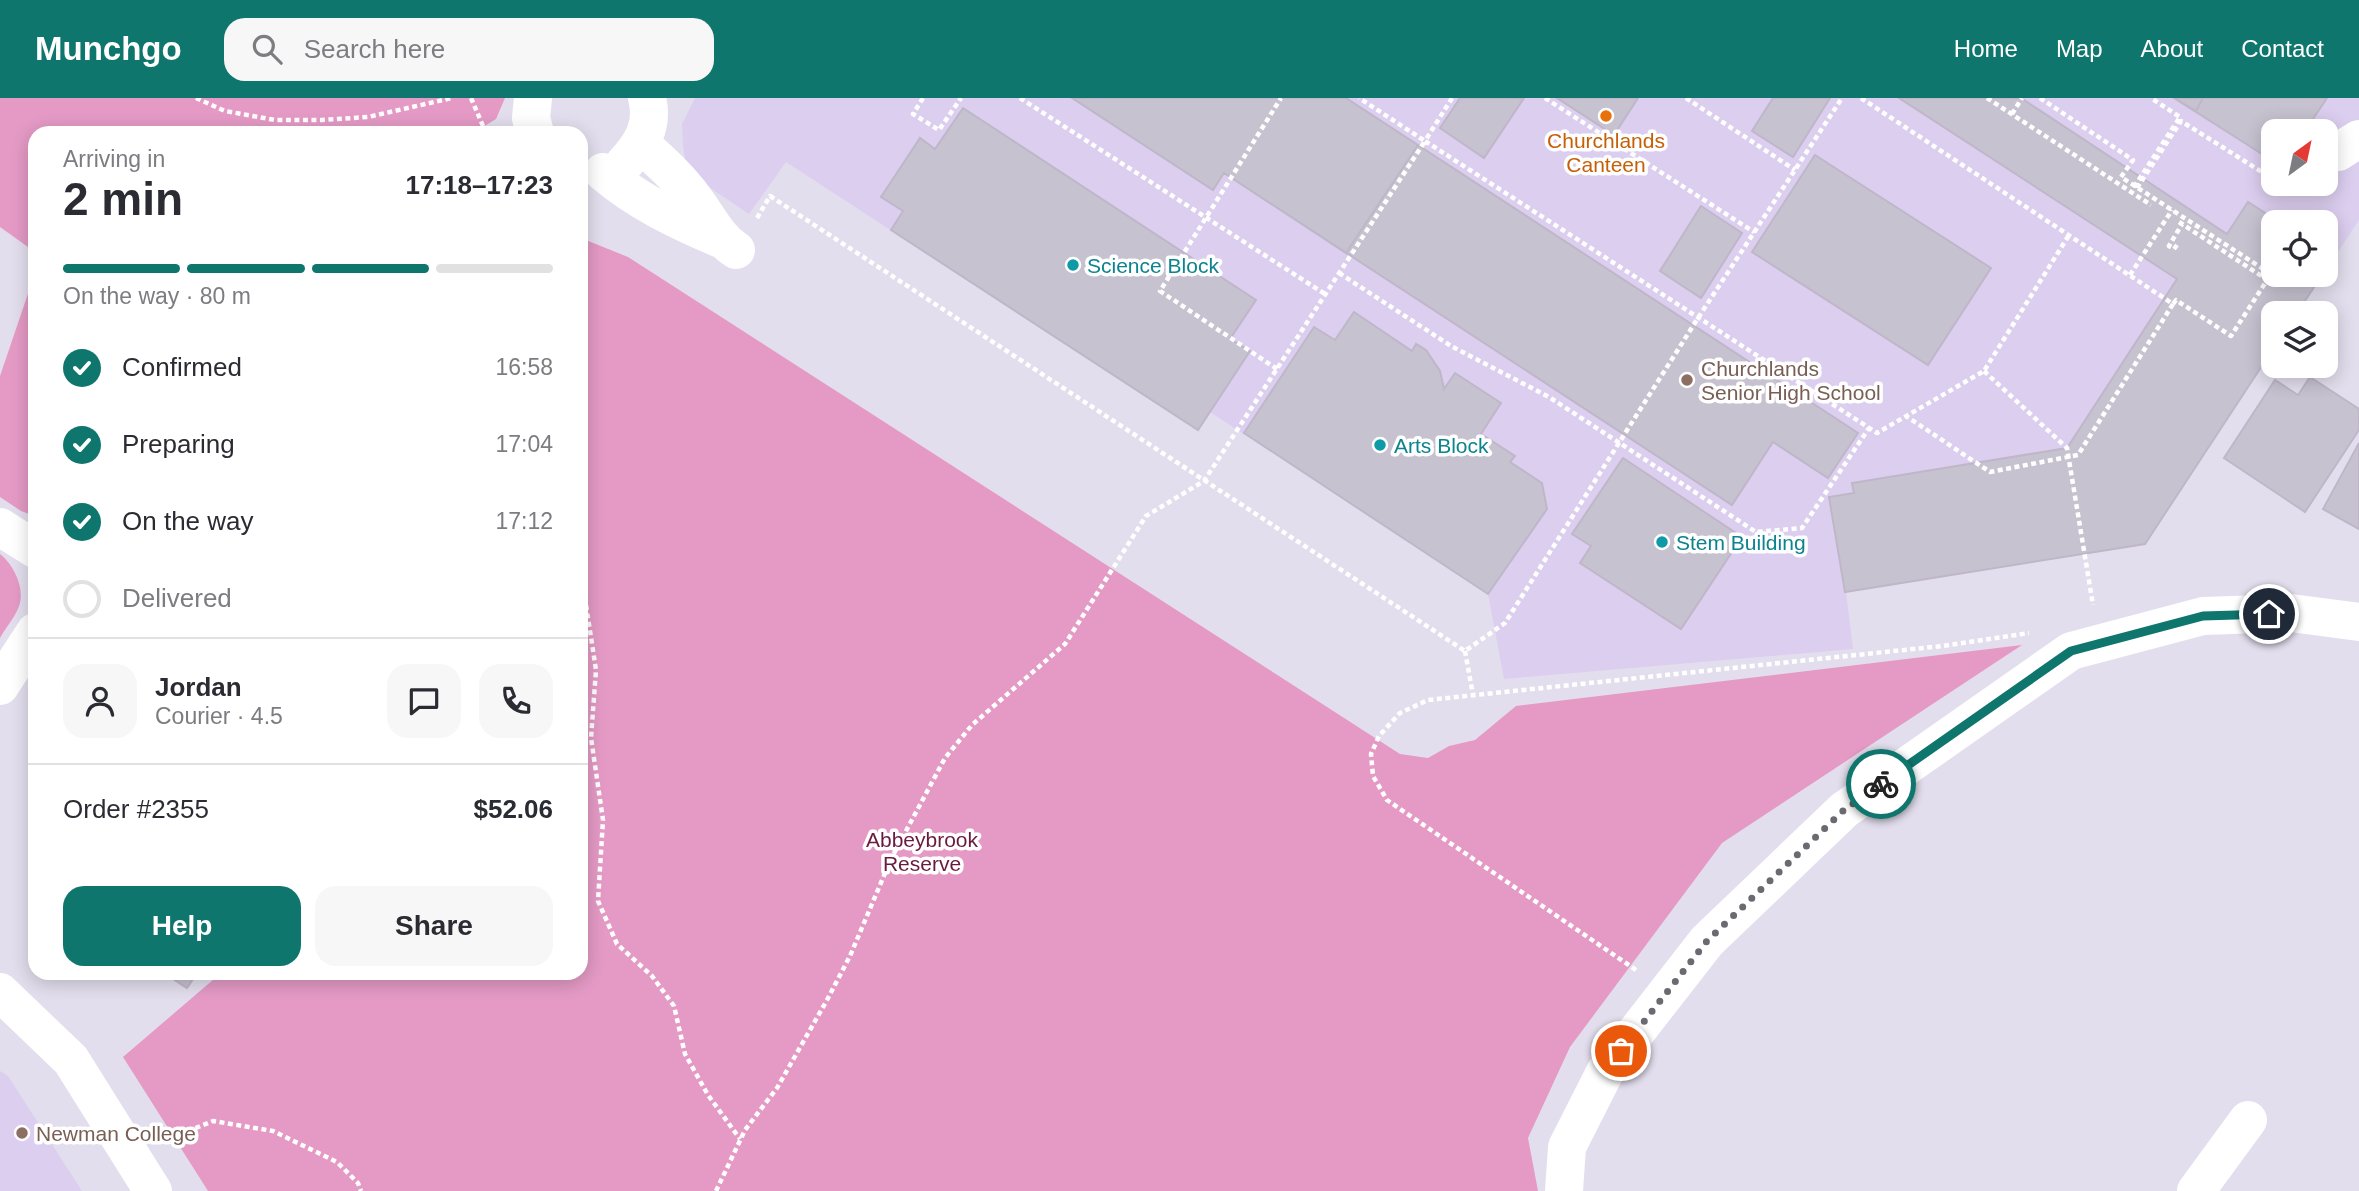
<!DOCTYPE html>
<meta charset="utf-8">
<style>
:root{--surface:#fff;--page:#f7f7f7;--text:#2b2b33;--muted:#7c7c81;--line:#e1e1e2;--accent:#0f766e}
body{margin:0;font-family:Helvetica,sans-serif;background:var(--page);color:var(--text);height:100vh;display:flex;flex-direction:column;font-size:26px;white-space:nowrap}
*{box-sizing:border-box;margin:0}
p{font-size:23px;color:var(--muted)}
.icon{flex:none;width:38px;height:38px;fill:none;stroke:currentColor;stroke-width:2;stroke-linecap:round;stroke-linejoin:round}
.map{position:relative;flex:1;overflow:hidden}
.panel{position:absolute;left:28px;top:28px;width:560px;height:854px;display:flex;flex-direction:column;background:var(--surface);border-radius:21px;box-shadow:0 4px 18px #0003}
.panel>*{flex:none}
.needle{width:46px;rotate:33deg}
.tools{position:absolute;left:2261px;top:21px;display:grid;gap:14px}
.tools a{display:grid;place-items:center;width:77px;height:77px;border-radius:14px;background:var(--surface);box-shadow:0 4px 18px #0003;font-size:35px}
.pin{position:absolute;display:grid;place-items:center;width:60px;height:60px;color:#fff;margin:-30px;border:4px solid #fff;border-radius:50%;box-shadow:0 2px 7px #0007}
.courier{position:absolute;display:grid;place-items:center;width:70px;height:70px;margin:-35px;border:5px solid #0f766e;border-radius:50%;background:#fff;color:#222;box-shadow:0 2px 9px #0007}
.summary em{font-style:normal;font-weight:800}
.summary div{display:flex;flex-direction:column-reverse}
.summary{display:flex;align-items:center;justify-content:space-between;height:119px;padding:0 35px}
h1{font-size:46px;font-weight:800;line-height:52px}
.bar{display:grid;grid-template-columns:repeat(4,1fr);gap:10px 7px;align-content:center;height:84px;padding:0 35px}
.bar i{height:9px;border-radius:5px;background:var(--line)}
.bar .on{background:var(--accent)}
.bar p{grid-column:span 4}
.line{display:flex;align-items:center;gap:18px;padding:0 35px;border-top:2px solid var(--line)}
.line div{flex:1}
.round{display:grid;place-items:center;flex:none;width:74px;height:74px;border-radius:21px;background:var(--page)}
ol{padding:0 35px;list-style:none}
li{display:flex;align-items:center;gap:21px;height:77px}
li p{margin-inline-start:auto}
li .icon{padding:7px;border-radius:50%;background:var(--accent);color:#fff;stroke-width:4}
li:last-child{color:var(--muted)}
li i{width:38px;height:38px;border:4px solid var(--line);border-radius:50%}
.action{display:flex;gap:14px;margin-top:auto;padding:14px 35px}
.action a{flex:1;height:80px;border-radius:21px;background:var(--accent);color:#fff;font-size:28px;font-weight:800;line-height:80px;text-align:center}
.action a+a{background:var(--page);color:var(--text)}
header{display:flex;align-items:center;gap:42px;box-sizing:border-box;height:98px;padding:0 35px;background:var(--accent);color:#fff}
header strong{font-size:33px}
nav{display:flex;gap:38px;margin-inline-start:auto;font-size:24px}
.search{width:490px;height:63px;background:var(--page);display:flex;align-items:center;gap:18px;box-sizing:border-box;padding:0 24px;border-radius:21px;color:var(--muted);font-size:26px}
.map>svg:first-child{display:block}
.education{fill:#dcceef;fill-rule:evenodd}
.green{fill:#e49ac5}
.building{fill:#c7c2d0;stroke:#bfb7c9;stroke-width:2}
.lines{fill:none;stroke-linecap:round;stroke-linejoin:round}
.path{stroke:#fff;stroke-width:4.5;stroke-dasharray:5 3.5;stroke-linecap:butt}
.minor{stroke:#fff;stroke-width:38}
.done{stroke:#6c6a70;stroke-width:7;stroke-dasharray:0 12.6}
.route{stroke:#0f766e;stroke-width:9}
.food-dot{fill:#e8710a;stroke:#fff;stroke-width:2.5}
.culture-dot{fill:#0f9aa8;stroke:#fff;stroke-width:2.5}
.education-dot{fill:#8d6e63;stroke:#fff;stroke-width:2.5}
.labels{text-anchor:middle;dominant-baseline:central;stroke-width:7;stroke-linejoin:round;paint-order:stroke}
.food-label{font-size:21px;fill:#c56008;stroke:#fff}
.culture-label{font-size:21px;fill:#0d838f;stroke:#fff;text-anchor:start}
.education-label{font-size:21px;fill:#785e54;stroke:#fff;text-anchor:start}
.park-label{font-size:21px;fill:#6a1a3e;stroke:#fff}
</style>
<header>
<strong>Munchgo</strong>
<div class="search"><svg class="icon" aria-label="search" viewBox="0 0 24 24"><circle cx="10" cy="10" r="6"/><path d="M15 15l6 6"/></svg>Search here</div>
<nav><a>Home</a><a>Map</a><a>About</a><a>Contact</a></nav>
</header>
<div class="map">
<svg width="2359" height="1093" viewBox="0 0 2359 1093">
<rect width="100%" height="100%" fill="#e3deed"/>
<path class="education" d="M695,0H2359V122L2326,172V124H2273V177H2322L2297,215H2273V251L2145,446L1846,494L1853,551L1504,581L1488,496L1210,314L1198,332L786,64L749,116L700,83L686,67L683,48L682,26ZM2273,33H2326V86H2273Z
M0,973L8,978L82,1093H0Z"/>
<path class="green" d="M0,0H505L496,21L473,35H35V154L0,129Z
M581,140L628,159L1400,656L1428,660L1449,648L1475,642L1516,608L2022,547L1722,745L1570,949L1528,1040L1538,1093H208L123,959L221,875H581Z
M35,175V418L21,413L0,399V278Z
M0,456C13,466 24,488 20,505C17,517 6,529 0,540Z"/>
<path class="building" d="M1072,0H1346L1858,335L1828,380L1773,344L1732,407L1224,75L1213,92Z
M1072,0H1346L1418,47L1346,155L1224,75L1213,92Z
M1460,0H1524L1484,60L1440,30Z
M1557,0H1638L1614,37Z
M1773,0H1830L1793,59L1752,33Z
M1899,0H2021L2227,136L2248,104L2279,124H2273V177H2322L2297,215H2273V251L2145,446L1845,494L1829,399L1854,395L1852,385L2067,350L2177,181Z
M2174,0H2327L2305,33H2273V63Z
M2174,0H2203L2196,13Z
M963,10L1256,202L1230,241L1250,253L1198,332L891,132L903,113L881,99L920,40L935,51Z
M1815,57L1991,170L1928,267L1752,154Z
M1701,108L1742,135L1701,200L1660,173Z
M2326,155L2333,160L2326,172Z
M1354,214L1412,253L1416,246L1426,252L1440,273L1444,291L1455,275L1501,305L1481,336L1515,358L1510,364L1542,385L1547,411L1488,496L1244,335L1314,229L1335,242Z
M2310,279L2359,311V332L2305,414L2224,360L2275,282L2298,297Z
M2359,345V431L2323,411Z
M1623,360L1742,439L1681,531L1580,465L1591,448L1572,436Z
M164,875H197L187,890Z"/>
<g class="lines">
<path class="path" d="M196,0L225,13L275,22H322L368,19L452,0
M471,0L486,35
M923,0L913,16L939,32L961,0
M1020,0L1325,196
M1452,0L1425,43L1877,335L1984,273L2069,137
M1545,0L1754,134
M1686,0L1795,72
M1861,0L2173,206L2078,357L1990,374L1906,318
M1987,0L2151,107
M2040,0L2133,62L2121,79L2271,176L2231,238L2176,202L2173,206
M2012,16L2022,0
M2134,89L2180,19L2151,0
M2137,90L2181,23L2273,81
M757,120L770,98L1465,553L1505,525L1698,220L1842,0
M2179,124L2263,179
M2177,147L2174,151L2169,148L2182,126
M1339,175L1451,248L1549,299L1756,434L1802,430L1869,330
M2130,177L2172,112
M581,244L585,266L581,303
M1277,271L1160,193L1281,0
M1984,273L2067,350L2093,507
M581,491L585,500L596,572L591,640L603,722L598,803L617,846L652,878L674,908L685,956L708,997L740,1041
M1465,553L1473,597
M1636,872L1387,702L1373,678L1371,656L1379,638L1400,615L1428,602L1942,548L2029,535
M164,1043L213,1023L273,1033L337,1064L358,1085L361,1093
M716,1093L745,1032L777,990L827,902L850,858L891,761L945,660L972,627L1065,546L1146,418L1204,383L1425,43L1359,0"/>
<path class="minor" d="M533,0L531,20L535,35
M642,47C661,64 680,81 695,102C708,119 717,140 736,152
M2338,54L2359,41
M624,66C642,46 654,28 647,0
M603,74C638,104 680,124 723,142
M0,429L35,451
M0,588L35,534
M0,894L71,962L153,1093
M1564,1093L1567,1049L1605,974L1707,843L1844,712L2071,553L2203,518L2291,515L2359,524
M2196,1093L2248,1022"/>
</g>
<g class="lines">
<path class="done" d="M1621,953L1707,843L1844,712L1881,686"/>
<path class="route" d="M1881,686L2071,553L2203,518L2269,516"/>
</g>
<circle class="food-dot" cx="1606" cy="18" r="7"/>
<g class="culture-dot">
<circle cx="1073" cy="167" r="7"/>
<circle cx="1380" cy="347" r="7"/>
<circle cx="1662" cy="444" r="7"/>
</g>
<g class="education-dot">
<circle cx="1687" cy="282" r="7"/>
<circle cx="22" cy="1035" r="7"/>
</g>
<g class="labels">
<g class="food-label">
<text x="1606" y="42">Churchlands<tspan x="1606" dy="24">Canteen</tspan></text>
</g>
<g class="culture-label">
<text x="1087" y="167">Science Block</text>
<text x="1394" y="347">Arts Block</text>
<text x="1676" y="444">Stem Building</text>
</g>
<g class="education-label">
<text x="1701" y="270">Churchlands<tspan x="1701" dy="24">Senior High School</tspan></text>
<text x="36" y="1035">Newman College</text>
</g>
<g class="park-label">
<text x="922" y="741">Abbeybrook<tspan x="922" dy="24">Reserve</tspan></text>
</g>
</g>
</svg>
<div class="tools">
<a><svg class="needle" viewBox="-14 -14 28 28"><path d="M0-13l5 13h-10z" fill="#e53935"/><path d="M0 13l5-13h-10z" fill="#7c7c81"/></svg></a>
<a><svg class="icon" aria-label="locate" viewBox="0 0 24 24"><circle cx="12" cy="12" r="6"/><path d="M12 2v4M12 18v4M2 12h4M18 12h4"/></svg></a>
<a><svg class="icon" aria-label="layers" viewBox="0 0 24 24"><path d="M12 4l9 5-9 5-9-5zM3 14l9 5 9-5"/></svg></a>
</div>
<div class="pin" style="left:1621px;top:953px;background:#ea580c"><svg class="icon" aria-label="bag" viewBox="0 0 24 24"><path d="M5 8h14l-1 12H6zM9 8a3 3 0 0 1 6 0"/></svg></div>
<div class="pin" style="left:2269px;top:516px;background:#1f2937"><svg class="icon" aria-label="home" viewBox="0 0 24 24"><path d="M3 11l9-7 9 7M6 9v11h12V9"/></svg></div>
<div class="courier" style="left:1881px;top:686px"><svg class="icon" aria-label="bike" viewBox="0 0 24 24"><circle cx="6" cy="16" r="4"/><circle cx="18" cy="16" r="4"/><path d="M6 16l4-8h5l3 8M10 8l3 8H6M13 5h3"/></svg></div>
<section class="panel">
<div class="summary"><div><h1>2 min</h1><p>Arriving in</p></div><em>17:18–17:23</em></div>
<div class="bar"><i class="on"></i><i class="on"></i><i class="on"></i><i></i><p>On the way · 80 m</p></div>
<ol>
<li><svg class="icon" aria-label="check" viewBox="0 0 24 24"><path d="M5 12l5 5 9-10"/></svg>Confirmed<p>16:58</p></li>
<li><svg class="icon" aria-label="check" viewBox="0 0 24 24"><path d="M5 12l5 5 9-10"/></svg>Preparing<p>17:04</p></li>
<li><svg class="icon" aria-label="check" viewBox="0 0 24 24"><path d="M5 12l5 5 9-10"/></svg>On the way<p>17:12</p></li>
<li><i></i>Delivered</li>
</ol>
<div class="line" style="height:126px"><a class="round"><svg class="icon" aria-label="person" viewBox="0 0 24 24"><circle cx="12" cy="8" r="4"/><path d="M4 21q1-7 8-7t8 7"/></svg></a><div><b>Jordan</b><p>Courier · 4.5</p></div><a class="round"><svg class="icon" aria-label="chat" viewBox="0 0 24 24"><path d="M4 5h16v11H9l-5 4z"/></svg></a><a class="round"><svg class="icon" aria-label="phone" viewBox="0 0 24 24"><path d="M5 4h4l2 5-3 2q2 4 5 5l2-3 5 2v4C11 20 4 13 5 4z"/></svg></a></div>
<div class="line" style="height:91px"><div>Order #2355</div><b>$52.06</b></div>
<div class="action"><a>Help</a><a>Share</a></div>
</section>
</div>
